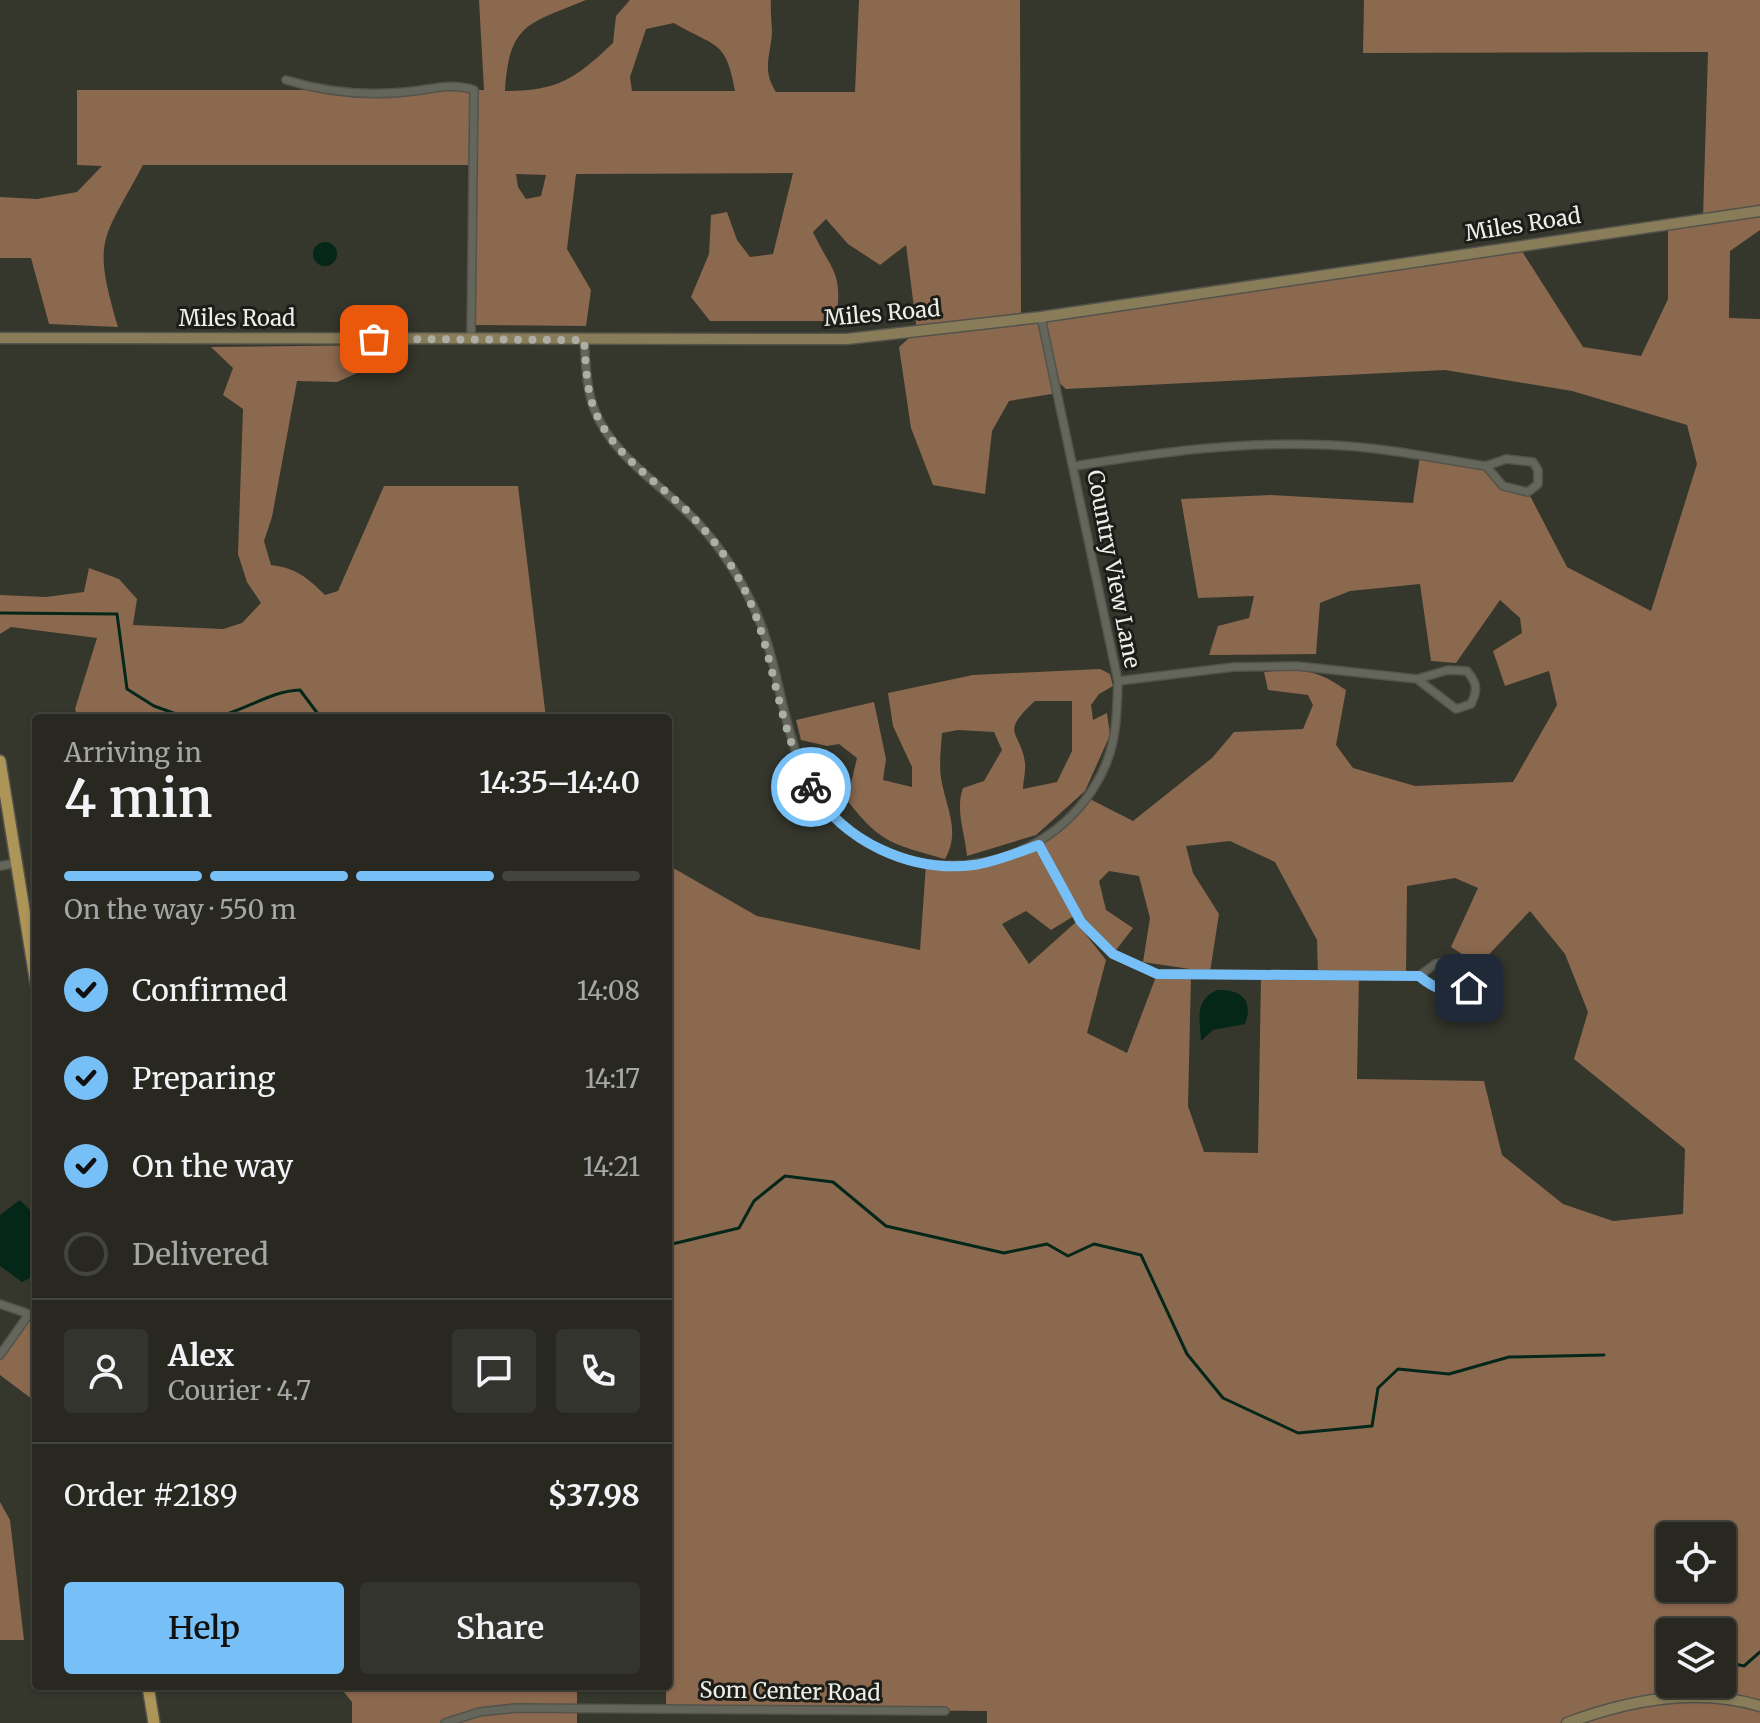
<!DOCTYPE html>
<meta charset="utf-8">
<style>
:root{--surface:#282821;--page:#34342e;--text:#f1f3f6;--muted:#a5a6a5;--line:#44443f;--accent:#77c0f7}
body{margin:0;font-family:Merriweather,serif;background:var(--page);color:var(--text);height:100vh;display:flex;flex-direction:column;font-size:30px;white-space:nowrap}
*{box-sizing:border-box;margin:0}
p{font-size:26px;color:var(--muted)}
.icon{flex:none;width:44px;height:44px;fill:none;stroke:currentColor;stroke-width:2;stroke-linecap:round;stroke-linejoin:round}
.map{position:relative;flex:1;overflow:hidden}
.details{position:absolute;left:32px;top:714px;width:640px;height:976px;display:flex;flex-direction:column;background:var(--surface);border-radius:8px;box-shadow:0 2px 6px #0004,0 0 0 2px var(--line)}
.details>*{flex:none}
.fabs{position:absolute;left:1656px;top:1522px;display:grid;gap:16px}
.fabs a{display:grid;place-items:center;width:80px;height:80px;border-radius:8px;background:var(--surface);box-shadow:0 2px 6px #0004,0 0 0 2px var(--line);font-size:40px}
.pin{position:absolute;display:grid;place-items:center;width:68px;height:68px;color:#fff;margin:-34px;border-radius:16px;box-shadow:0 4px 12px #0006}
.courier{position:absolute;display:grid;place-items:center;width:80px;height:80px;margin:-40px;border:6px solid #77c0f7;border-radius:50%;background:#fff;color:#222;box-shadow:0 2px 10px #0007}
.summary em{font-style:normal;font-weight:600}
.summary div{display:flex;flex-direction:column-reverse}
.summary{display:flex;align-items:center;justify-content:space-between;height:136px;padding:0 32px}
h1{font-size:52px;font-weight:600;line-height:60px}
.bar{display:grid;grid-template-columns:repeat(4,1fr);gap:12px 8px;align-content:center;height:96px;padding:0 32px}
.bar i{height:10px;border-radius:6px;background:var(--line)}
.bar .active{background:var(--accent)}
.bar p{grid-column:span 4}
.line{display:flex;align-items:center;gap:20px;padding:0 32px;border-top:2px solid var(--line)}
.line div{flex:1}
.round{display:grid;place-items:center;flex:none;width:84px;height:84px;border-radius:8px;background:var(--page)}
ol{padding:0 32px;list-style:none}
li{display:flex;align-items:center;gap:24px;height:88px}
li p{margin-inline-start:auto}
li .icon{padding:8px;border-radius:50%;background:var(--accent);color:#111;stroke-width:4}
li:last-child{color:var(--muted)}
li i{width:44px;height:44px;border:4px solid var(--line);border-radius:50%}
.button{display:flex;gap:16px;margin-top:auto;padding:16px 32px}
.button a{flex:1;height:92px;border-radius:8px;background:var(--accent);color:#111;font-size:32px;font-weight:600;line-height:92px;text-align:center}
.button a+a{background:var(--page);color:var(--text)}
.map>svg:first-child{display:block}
.forest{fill:#8b694e;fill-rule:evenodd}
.water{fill:#04271a}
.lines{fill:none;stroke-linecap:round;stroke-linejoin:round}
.stream{stroke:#04271a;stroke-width:3}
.street-casing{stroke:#53534b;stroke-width:10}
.secondary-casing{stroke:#53534b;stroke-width:13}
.primary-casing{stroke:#53534b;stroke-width:14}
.street{stroke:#65665b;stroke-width:7}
.secondary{stroke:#897d59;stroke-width:10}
.primary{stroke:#ad9457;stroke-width:11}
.done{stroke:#adaea6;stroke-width:8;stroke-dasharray:0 14.4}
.route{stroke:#77c0f7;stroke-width:10}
.labels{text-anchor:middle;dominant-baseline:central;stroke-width:6;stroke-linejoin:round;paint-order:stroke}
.street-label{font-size:22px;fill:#edeee7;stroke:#1c1d18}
</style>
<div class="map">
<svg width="1760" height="1723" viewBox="0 0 1760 1723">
<rect width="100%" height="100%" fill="#35362c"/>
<path class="forest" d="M479,0H586C530,24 509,21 505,91C558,91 575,79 613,43L616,16L630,0H771C770,11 772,22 772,34C770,57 762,70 776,92H855L859,0H1020L1021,319L1518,245L1583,347L1641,356L1668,299V223L1703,217L1708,52L1363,53L1364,0H1760V230L1730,251L1729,318L1760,319V1723H987V1711L666,1708L668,865L757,916L920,950L926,864C1005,865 1033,857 1086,797L1133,821L1212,758L1234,732L1303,729L1313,705L1308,695L1268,690L1264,672C1299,668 1317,669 1346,690L1336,745L1353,768L1415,786L1513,782L1557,705L1549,671L1505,686L1493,651L1522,633L1520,618L1500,600L1456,663L1431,661L1420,584L1350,591L1320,603L1316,654L1209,655L1218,626L1249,618L1254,596L1198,598L1181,499L1271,495L1413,503L1420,456L1486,466L1503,486L1528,492L1567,567L1651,611L1697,464L1687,425L1572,391L1445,370L1066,389L1056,380L1058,393L1009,401L992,431L985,494L933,485L911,428L899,347L917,331L906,245L880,265L848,244L826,219L813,232C833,274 843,271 836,321H710L691,297L709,254L711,215L727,212L737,240L750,257L773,254L793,173L576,174L567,249L591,290L586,326L471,325L473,165H143C102,242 92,238 118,327L49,324L31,258H0V197L37,199L77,192L102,166L77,165V90H484ZM674,23C716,48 726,39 735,91H632L630,77L646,29ZM516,174L546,175L541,196L526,199L518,187ZM1230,841L1275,862L1317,940L1318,976L1261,977L1258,1153L1204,1152L1188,1106L1191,977L1157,974L1127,1053L1087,1033L1106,960L1076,922L1029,964L1002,924L1026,911L1051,930L1077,914L1113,954L1133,928L1106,910L1099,881L1109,871L1139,876L1150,918L1143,962L1210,972L1219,914L1193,873L1186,846ZM1455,878L1478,888L1451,947L1479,965L1530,911L1565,954L1588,1012L1574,1059L1685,1149L1683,1214L1613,1221L1563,1204L1502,1155L1484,1081L1357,1079L1359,977L1406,976L1407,886ZM1670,1536H1722V1588H1670ZM1670,1632H1722V1684H1670Z
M379,345L382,362L337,382L297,381L272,517L264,541L271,565C296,568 307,577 325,595L338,591L384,486H518L546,718H78L75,709L97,638L11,627L0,634V595L46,597L84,592L89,568L119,579L137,599L133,625L223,629L242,623L261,603L247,582L238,554L243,409L223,395L233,368L211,347Z
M1100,669L1110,674L1113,686L1099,694L1091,705L1093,720L1107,713L1110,735L1085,791L1036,835L967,856C965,833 955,809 963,788L984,781L1002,750L994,732L958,730L942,733C941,748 939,763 941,778C946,808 961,831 945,859C893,844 881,844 847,800L857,758L839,744L827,746L801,740L796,720L874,702L886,759L883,780L912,787V767L893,726L888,693L973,675ZM1035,701H1072V751L1057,782L1023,789C1023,782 1026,771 1025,763C1021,730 998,735 1035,701Z
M29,1314H36V1402L0,1375V1355Z
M0,1502L10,1520L24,1640H0Z
M339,1686H577V1723H352V1702Z"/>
<path class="water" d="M313 254a12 12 0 1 1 24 0a12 12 0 1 1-24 0Z
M1217,990C1241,989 1254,1000 1245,1024L1213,1030L1201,1041C1200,1018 1194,1001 1217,990Z
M20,1200L35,1215L30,1245L36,1275L22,1282L0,1266V1215Z"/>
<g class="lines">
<path class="stream" d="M0,613L117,614L127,689L154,706L187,718
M211,718C243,713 268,691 300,690L321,718
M668,1245L739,1228L754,1201L785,1176L833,1182L886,1226L1004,1253L1047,1244L1068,1256L1094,1244L1141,1255L1187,1354L1223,1398L1298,1433L1372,1426L1378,1388L1398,1369L1449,1374L1509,1357L1604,1355
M1722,1661L1744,1666L1760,1652"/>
<defs>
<path id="street" d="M286,80C325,92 364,96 405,92C430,90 451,82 474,90L471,339
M584,340C586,363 586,390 595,411C612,454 656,481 688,513C715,539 737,572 753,606C787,676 778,759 835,817C917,901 1061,871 1106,764C1117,737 1117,709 1118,681L1041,317
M1506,459L1533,462L1538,470V484L1528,492L1503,486L1486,466Z
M1075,466C1160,452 1242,441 1329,445C1382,447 1434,458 1486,466
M1448,670L1467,671C1477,683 1478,690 1471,704L1456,709L1417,679Z
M1118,681L1234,667L1297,666L1417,679
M1039,845L1081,922L1113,954L1157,974L1419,976
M0,866L16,863
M1455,960L1468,965L1472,975L1469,988C1448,995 1435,990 1419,976L1435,964Z
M0,1304L29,1314
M0,1355L29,1314H36
M445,1723L479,1712L516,1708L945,1711"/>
<path id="secondary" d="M0,338L847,339L1041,317L1760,211
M1567,1723C1629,1700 1695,1687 1760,1706"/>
<path id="primary" d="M0,761L36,984
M148,1686L154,1723"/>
</defs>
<use href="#street" class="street-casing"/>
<use href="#secondary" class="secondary-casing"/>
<use href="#primary" class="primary-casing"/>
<use href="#street" class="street"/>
<use href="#secondary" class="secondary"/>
<use href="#primary" class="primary"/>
</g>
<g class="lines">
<path class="done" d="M374,339L584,340C586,363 586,390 595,411C613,455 657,481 689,513C708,533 727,556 740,581C776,646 774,723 811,787"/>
<path class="route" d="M811,787C843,842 912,873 974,865C996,862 1018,852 1039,845L1081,922L1113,954L1157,974L1419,976C1435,989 1448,995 1469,988"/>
</g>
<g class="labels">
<g class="street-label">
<text transform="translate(1523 224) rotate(-9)">Miles Road</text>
<text transform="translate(882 313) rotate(-5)">Miles Road</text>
<text x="237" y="318">Miles Road</text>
<text transform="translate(1114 569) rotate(79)">Country View Lane</text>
<text transform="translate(790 1691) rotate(1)">Som Center Road</text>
</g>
</g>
</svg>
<div class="fabs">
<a><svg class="icon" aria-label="locate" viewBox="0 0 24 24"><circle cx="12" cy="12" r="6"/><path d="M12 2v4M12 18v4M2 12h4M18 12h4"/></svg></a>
<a><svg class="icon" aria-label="layers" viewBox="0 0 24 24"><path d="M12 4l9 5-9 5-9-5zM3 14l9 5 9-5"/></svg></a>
</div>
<div class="pin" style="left:374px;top:339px;background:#ea580c"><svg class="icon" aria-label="bag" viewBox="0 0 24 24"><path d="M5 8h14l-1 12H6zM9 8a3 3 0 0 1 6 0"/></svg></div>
<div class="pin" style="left:1469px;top:988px;background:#1f2937"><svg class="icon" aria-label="home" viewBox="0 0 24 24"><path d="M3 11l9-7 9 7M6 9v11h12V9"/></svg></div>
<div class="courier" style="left:811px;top:787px"><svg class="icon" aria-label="bike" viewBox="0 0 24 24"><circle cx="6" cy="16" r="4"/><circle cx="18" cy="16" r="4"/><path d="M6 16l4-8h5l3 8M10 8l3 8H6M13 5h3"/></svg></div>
<section class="details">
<div class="summary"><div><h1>4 min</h1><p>Arriving in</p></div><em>14:35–14:40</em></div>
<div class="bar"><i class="active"></i><i class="active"></i><i class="active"></i><i></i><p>On the way · 550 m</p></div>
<ol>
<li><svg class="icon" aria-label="check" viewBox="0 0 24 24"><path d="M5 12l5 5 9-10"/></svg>Confirmed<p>14:08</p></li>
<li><svg class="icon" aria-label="check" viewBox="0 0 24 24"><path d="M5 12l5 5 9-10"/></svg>Preparing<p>14:17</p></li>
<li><svg class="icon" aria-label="check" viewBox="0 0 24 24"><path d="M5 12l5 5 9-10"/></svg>On the way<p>14:21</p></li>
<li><i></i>Delivered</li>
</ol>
<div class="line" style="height:144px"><a class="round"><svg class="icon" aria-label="person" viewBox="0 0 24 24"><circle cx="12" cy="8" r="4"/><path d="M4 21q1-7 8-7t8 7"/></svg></a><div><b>Alex</b><p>Courier · 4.7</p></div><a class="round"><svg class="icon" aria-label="chat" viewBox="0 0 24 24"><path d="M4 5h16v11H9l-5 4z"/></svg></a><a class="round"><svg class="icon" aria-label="phone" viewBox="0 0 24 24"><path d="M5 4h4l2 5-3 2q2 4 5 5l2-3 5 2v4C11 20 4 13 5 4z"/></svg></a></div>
<div class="line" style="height:104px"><div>Order #2189</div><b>$37.98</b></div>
<div class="button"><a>Help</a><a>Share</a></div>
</section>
</div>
